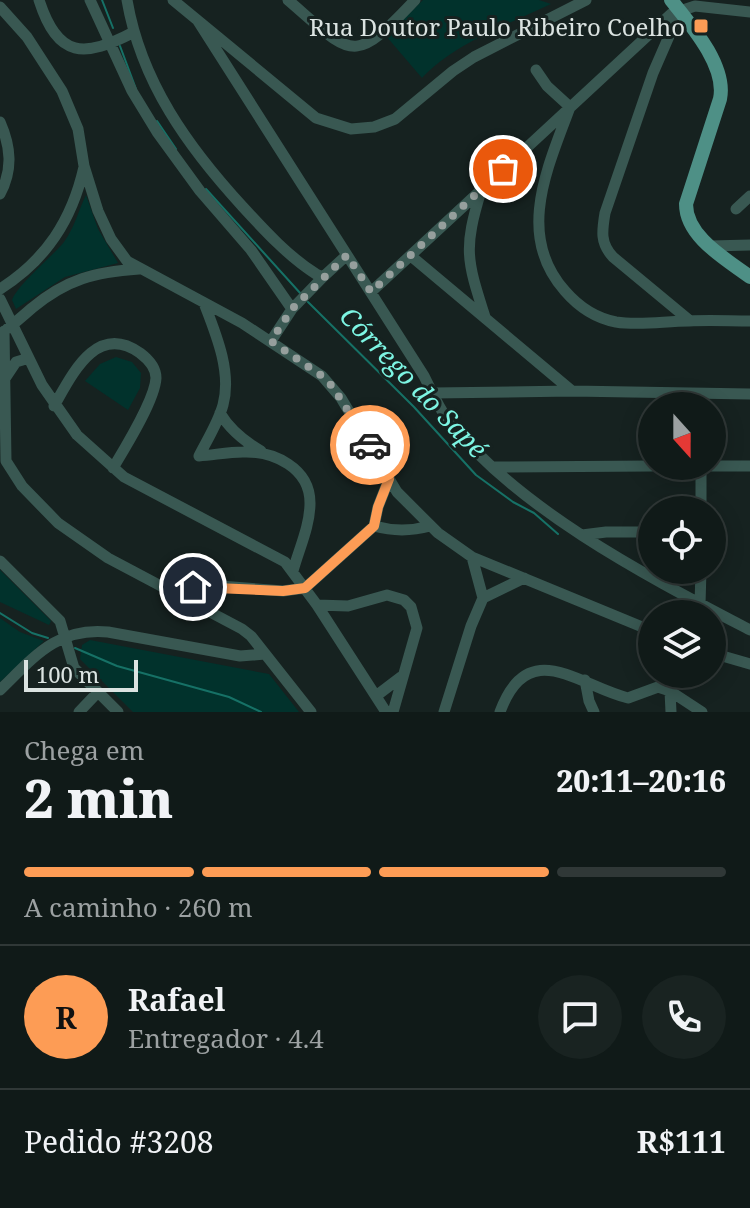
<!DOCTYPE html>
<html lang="pt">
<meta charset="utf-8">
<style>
:root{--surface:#101a18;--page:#192321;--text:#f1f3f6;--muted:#9ca1a2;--line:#303837;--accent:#fd9c55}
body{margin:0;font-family:"Noto Serif",serif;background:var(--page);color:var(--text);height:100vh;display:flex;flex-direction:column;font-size:30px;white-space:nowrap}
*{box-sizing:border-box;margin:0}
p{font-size:26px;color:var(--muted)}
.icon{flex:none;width:44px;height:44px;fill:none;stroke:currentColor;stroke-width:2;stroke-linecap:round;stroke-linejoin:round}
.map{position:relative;height:712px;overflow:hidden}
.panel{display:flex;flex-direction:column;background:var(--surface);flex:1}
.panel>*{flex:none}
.needle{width:52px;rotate:159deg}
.buttons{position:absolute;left:638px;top:392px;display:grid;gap:16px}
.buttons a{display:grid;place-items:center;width:88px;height:88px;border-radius:50%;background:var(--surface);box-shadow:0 4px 20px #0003,0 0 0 2px var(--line);font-size:40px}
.scale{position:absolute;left:24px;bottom:20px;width:114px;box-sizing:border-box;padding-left:8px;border:4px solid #dbe3e1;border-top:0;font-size:22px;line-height:28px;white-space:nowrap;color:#dbe3e1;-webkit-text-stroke:6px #162220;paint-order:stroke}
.pin{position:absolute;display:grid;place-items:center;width:68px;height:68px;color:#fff;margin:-34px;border:4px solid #fff;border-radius:50%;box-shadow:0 2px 8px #0007}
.courier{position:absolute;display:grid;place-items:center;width:80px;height:80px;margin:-40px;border:6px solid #fd9c55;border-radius:50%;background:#fff;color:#222;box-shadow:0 2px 10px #0007}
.overview em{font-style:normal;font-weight:800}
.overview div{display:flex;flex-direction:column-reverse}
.overview{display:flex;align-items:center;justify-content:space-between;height:136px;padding:0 24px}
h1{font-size:52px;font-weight:800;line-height:60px}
.bar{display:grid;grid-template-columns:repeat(4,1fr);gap:12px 8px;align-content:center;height:96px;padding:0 24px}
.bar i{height:10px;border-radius:6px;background:var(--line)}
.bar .current{background:var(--accent)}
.bar p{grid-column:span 4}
.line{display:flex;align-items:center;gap:20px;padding:0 24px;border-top:2px solid var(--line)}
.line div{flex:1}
.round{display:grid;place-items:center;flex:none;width:84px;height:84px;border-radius:42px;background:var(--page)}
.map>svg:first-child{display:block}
.green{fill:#01322c}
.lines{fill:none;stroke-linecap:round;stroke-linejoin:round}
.stream{stroke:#167166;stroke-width:2}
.minor{stroke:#395852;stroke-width:11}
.major{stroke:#4e9086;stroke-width:14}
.done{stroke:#969f9d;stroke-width:8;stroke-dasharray:0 14.4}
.route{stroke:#fd9c55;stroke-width:10}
.poi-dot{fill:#fd9c55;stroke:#162220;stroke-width:3}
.labels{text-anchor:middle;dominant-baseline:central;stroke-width:6;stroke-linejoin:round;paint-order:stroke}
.poi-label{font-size:24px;fill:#dbe3e1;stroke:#162220;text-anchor:end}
.water-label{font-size:26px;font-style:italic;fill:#7df5e3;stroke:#162220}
</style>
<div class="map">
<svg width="750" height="712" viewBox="0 0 750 712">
<rect width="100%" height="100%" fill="#162220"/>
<path class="green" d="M423,0H539L551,4C509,24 455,43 422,78L386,36Z
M86,195L98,229L118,263L65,277L16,309L12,300C18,284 51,258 64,242C75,227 78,211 86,195Z
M116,357L132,362L141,373L140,388L128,410L85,381L100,364Z
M0,570L51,621L49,625L0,602Z
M0,618L20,632L44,641L0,682Z
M90,640L269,674L299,712H133L80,659L82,645Z"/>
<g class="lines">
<path class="stream" d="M102,0L113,28
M120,46L136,89
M157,121L176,149
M206,189L301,294
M308,302L414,407L476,475L513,502L534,513L558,534
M0,613L32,633L48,638
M75,648L117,666L229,697L261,712"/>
<path class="minor" d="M39,0C58,59 84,58 134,32
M90,0L132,91L157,132L200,191L251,250L292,309
M127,0C141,82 188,147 243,207C265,231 289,257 316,274L323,277L347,255
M173,0L316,118L351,129L374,127L395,119L453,71L474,57L586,0
M288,0C353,56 352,67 415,0
M0,7L27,37L62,91L78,129L84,166L98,211L111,239L127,261L242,323L322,376L341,398L397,492L438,533L472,557L652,631
M680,11L653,73L605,213C602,231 600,243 613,257L689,320
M198,21L424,376C431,390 438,406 447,419C518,510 649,577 750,630
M536,70L547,86L570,107C548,167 515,235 565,291C578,306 595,318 616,322C640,326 665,321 689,321C709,320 730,321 750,321
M0,122C11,147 13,170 0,194
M481,191C463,250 467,260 485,317
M736,209L750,196
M711,246L750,245
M411,256L572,391
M0,289C46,260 72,220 84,167
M371,292L671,14L695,6L750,12
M0,299L42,385L77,435L124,477L285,562L317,605L386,712
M7,329C16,322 24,315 32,308C67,279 95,272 139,269
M4,331L6,461L22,486L58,523L108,558L242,629L251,636L311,712
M271,341L292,309L323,277
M6,377L16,362L29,358
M433,393L572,391L750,394
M54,406C72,375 96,322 140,353C148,359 156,368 156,378C155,400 125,448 113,468
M220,413C230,430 244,441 261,451
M199,456C214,455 228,452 243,452C274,451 310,468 310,503C310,526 299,549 293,571
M199,456C207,440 218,423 223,405C232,372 216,334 204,303
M701,466V510
M712,466H750
M494,467L652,466
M374,526C392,531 412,531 430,526
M374,526L378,507L389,479
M582,535L606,532H652
M0,561L60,621L74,668L118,712
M166,587L220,586L283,591L305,588L374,526
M483,598L524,578
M700,604L701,570
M317,605L348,606L387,595L404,600L411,607L417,628L393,712
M712,653L750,664
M585,680L589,701L594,712
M0,690C34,657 57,627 108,632L240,656L265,654
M670,691L671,712
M376,696L401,677
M79,712L98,692
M444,712L471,626L483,598L472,557
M500,712C528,635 579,686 628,698L658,687L670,691L702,712"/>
<path class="major" d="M671,0C691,25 727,66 720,99L686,204C686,237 726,259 750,277"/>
</g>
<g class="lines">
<path class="done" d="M370,445L332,386L322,376L271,341L292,309L347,255L371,292L503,169"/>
<path class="route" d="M193,587L283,591L305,588L374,526L378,507L389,479L370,445"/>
</g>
<rect class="poi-dot" x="693" y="18" width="16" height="16" rx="4"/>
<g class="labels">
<g class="poi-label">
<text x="685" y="26">Rua Doutor Paulo Ribeiro Coelho</text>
</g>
<g class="water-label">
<text transform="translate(414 382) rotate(46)">Córrego do Sapé</text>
</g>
</g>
</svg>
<div class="buttons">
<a><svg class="needle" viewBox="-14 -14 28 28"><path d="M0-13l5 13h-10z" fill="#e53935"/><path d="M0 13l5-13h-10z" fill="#9ca1a2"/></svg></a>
<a><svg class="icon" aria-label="locate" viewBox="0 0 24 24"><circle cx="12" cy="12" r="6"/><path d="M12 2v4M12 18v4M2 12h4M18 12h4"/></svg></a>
<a><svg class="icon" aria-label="layers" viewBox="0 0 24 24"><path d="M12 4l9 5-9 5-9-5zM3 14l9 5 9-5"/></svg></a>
</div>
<div class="scale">100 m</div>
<div class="pin" style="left:503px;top:169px;background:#ea580c"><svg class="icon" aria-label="bag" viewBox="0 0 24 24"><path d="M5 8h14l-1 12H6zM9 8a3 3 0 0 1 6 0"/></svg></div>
<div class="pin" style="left:193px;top:587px;background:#1f2937"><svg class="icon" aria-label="home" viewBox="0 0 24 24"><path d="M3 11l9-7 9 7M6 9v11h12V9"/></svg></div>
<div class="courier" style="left:370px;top:445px"><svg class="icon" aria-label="car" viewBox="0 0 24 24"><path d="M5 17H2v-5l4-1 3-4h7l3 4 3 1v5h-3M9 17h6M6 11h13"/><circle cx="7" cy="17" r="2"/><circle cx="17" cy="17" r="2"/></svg></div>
</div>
<section class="panel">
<div class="overview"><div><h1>2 min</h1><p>Chega em</p></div><em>20:11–20:16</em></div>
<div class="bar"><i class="current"></i><i class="current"></i><i class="current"></i><i></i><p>A caminho · 260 m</p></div>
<div class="line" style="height:144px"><b class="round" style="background:var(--accent);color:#111">R</b><div><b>Rafael</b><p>Entregador · 4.4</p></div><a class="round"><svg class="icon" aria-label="chat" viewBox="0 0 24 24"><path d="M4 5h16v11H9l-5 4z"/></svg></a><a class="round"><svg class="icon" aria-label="phone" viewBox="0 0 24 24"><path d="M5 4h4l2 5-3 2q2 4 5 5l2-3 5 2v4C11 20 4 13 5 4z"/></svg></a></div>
<div class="line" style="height:104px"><div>Pedido #3208</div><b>R$111</b></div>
</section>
